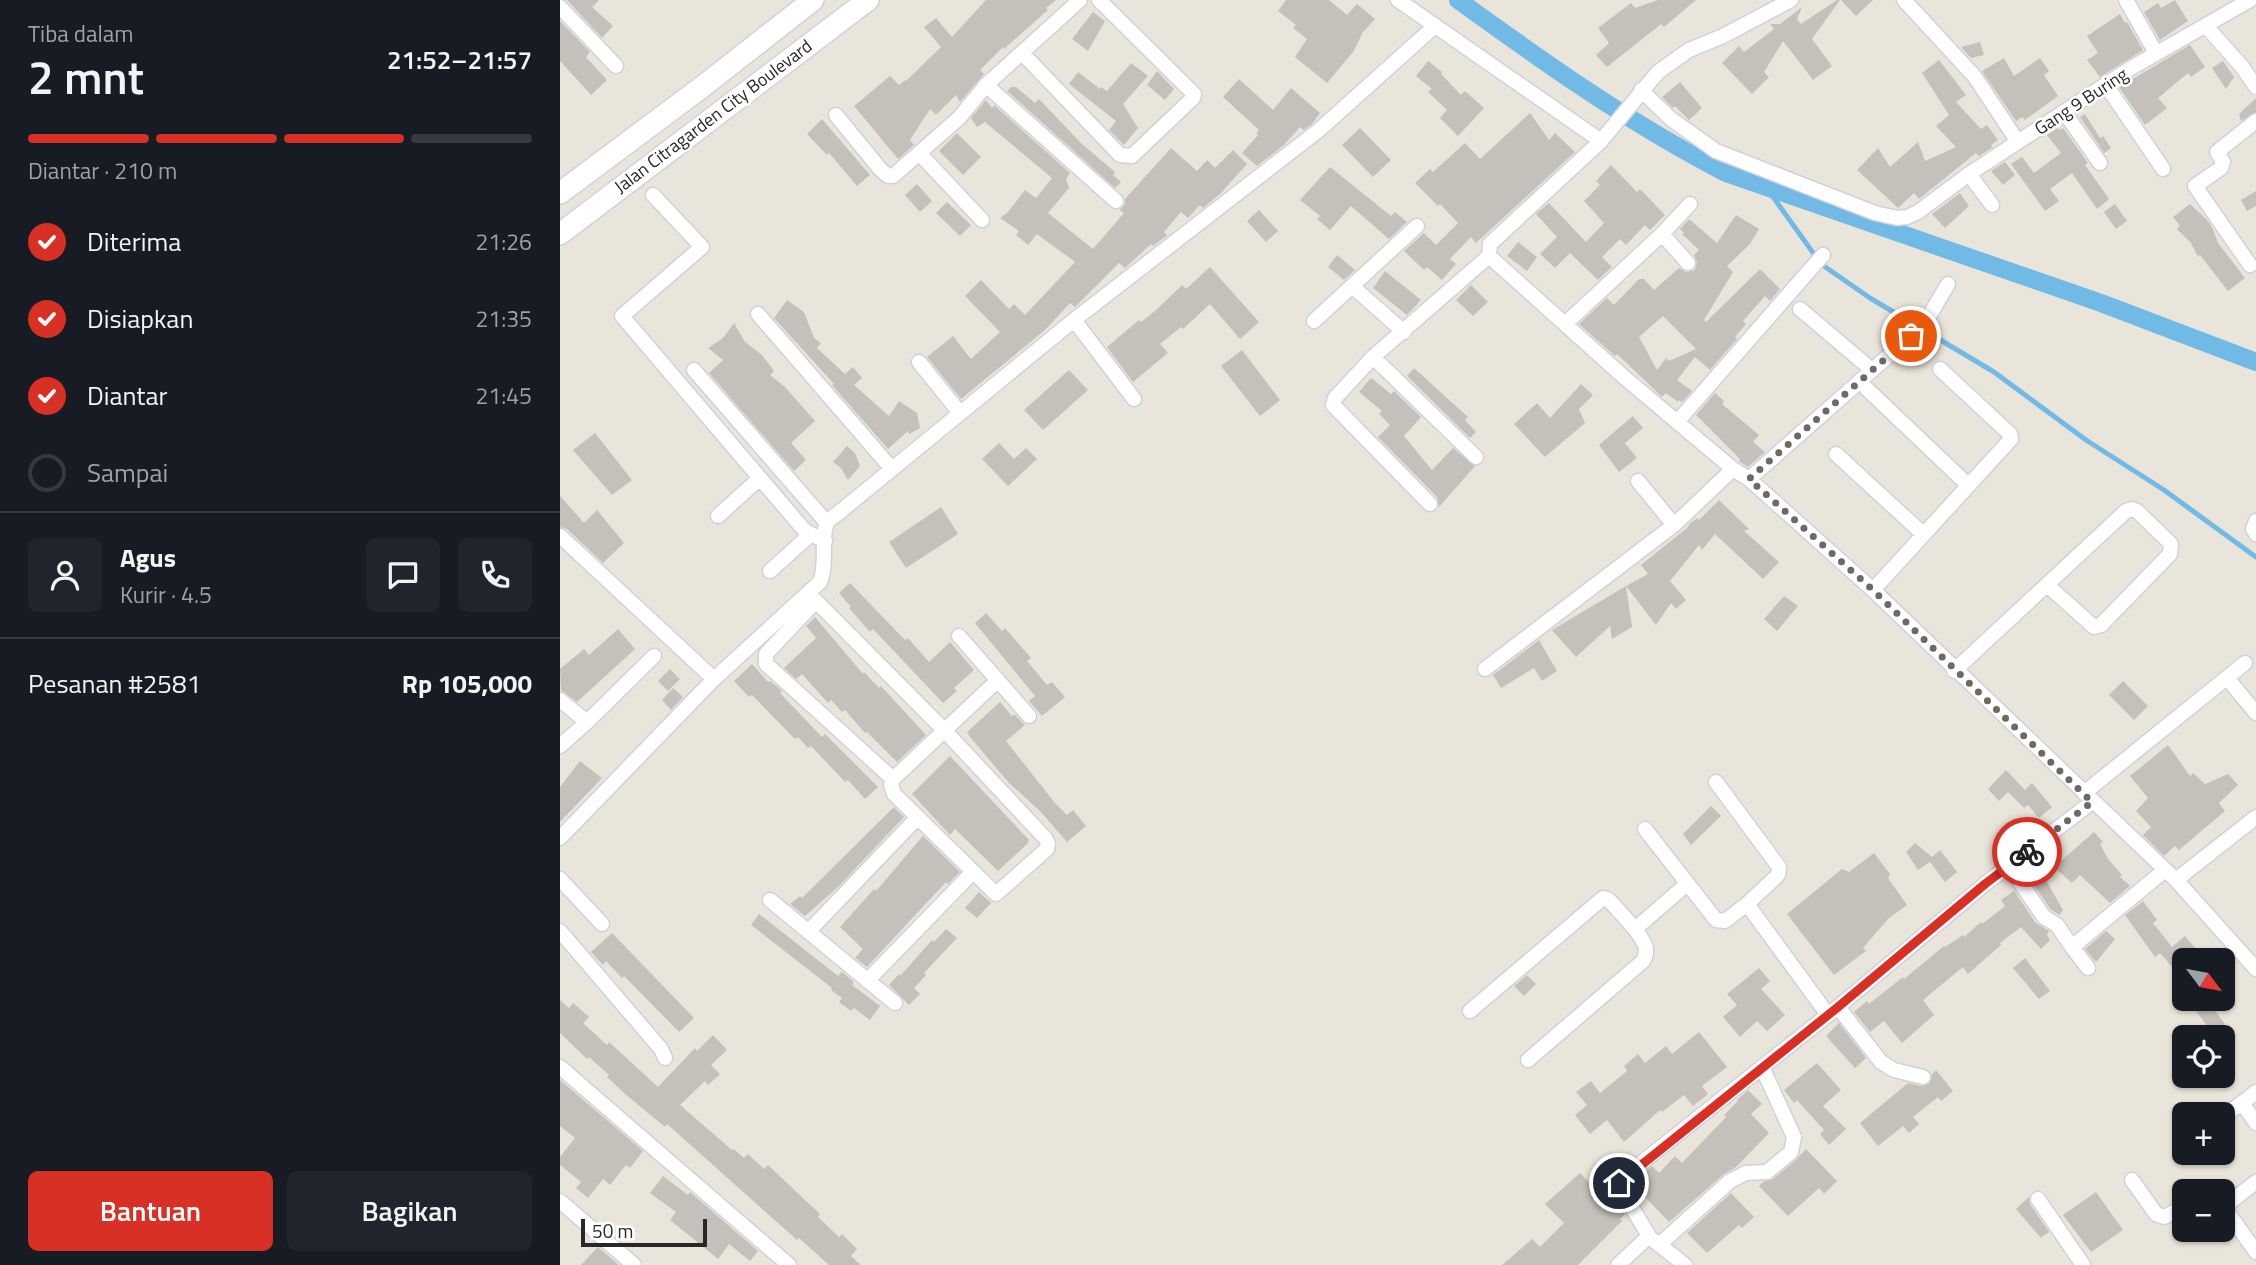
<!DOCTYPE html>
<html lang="id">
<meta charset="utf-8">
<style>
:root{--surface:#171b24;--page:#20242c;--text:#f1f3f6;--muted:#9ea1a6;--line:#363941;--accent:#d93025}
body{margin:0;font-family:"Titillium Web",sans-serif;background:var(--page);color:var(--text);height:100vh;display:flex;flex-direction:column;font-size:26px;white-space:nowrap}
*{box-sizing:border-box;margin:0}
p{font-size:23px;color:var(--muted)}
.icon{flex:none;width:38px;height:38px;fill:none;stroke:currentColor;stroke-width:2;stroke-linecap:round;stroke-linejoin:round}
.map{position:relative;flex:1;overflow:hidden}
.sheet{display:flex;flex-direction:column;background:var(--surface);width:560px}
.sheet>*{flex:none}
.needle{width:46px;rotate:122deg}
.controls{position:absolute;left:1612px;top:948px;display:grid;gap:14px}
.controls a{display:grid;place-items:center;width:63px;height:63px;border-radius:10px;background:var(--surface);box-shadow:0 2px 5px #0004;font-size:35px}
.scale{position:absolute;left:21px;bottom:18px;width:126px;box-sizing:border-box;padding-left:7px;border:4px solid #282828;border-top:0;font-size:19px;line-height:24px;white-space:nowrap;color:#282828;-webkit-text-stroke:5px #fff;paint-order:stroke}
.pin{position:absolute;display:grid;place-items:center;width:60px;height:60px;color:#fff;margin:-30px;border:4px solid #fff;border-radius:50%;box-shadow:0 2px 7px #0007}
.courier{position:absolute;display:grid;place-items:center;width:70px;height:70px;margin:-35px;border:5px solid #d93025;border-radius:50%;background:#fff;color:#222;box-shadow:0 2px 9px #0007}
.overview em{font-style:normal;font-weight:600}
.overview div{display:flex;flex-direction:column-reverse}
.overview{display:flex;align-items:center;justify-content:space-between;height:119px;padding:0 28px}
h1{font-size:46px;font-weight:600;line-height:52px}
.bar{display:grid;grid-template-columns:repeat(4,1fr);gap:10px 7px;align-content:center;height:84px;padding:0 28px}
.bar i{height:9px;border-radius:5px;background:var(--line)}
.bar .current{background:var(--accent)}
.bar p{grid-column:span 4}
.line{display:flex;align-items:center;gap:18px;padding:0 28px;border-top:2px solid var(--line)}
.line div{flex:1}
.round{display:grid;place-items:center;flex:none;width:74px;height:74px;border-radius:10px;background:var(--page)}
ol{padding:0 28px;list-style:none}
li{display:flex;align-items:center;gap:21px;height:77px}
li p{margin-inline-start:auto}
li .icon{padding:7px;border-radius:50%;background:var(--accent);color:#fff;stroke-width:4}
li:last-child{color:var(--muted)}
li i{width:38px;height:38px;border:4px solid var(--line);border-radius:50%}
.primary-button{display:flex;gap:14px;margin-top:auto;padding:14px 28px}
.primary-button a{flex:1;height:80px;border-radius:10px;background:var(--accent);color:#fff;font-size:28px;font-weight:600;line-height:80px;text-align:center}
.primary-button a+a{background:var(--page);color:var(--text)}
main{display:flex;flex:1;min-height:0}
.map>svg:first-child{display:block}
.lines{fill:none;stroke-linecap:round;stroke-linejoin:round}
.stream{stroke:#72bae6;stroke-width:5}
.canal{stroke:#72bae6;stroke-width:18}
.building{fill:#c5c1ba;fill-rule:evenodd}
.minor-casing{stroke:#d0d1e0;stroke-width:17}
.secondary-casing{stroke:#d0d1e0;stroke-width:24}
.minor{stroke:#fff;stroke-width:14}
.secondary{stroke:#fff;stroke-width:21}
.done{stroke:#6c6a66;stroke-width:7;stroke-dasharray:0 12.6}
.route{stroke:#d93025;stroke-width:9}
.labels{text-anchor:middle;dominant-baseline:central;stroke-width:5;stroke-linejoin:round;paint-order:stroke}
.street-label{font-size:18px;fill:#282828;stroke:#fff}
</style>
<main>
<section class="sheet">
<div class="overview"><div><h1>2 mnt</h1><p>Tiba dalam</p></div><em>21:52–21:57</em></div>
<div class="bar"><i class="current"></i><i class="current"></i><i class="current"></i><i></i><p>Diantar · 210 m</p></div>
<ol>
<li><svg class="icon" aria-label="check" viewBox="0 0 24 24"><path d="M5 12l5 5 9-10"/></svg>Diterima<p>21:26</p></li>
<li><svg class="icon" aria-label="check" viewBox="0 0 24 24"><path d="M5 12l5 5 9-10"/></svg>Disiapkan<p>21:35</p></li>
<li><svg class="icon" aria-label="check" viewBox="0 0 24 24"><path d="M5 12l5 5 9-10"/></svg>Diantar<p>21:45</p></li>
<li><i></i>Sampai</li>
</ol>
<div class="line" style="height:126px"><a class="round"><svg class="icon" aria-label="person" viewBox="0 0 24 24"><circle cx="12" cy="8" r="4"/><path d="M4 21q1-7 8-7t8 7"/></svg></a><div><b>Agus</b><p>Kurir · 4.5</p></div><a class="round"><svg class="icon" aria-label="chat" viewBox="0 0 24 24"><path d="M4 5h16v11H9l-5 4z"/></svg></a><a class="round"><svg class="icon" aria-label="phone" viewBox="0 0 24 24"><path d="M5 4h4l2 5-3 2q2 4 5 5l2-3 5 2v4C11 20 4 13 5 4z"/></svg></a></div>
<div class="line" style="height:91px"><div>Pesanan #2581</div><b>Rp 105,000</b></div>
<div class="primary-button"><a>Bantuan</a><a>Bagikan</a></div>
</section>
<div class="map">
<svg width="1696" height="1265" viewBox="0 0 1696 1265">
<rect width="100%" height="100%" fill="#eae5da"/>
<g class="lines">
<path class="stream" d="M1206,187L1261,264L1310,298L1434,372L1526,440L1604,490L1696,557"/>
<path class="canal" d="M898,0C985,63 1071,124 1166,173L1541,303L1696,362"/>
</g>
<path class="building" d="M7,0H39L32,7L53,26L42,38Z
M426,0H496L486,8L488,10L444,49L443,47L420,70L424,74L400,102L396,95L376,115L370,109L350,140L354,145L338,159L294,106L330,76L339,85L345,80L346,81L381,47L364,27L376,18L392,37Z
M726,0H769L787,15L797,4L815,19L803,32L793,52L767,83L735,57L747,39L733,28L736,25L718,11Z
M1098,0H1136L1104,27L1101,24L1047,67L1036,55L1049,43L1038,28L1071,3L1075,8Z
M1277,0H1280L1252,39L1272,66L1253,80L1223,41L1204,72L1209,77L1192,94L1162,63L1179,46L1184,52L1214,29L1210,24H1220L1242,7L1237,19L1241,24Z
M1281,0H1313L1296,16Z
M1615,0L1628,21L1600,40L1584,12L1598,3L1601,8Z
M533,12L545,21L528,51L512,39Z
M1560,14L1565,23L1567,22L1583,50L1540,77L1527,60L1538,53L1527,36Z
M0,21L30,52L26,57L47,80L31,95L0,61Z
M1420,42L1424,55L1411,58L1401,47Z
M1630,45L1645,67L1631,77L1628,73L1598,98L1607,108L1585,125L1559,87Z
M1444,58L1454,76L1480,58L1489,71L1484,75L1498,96L1465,120L1462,117L1456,121L1422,71Z
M1379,60L1406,95L1396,102L1421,129L1427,125L1438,140L1431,145L1433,147L1419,156L1416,153L1359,199L1354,193L1338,208L1297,170L1318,148L1330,167L1358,142L1365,161L1396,147L1376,126L1389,115L1362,73Z
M868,61L882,72L881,74L901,95L905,91L924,108L898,136L880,118L887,110L868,92L872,89L856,76Z
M1663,61L1674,77L1666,89L1652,68Z
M571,63L588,76L563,104L578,128L564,145L549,130L556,121L509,84L518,72L540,89L541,87L547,91Z
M597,71L614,89L605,100L587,85Z
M679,79L713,110L731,88L760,113L752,124L744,130L740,127L724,145L697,166L682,153L698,135L696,133L699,130L663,97Z
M1120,82L1142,108L1129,120L1115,106L1113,108L1102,97Z
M451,87H456L475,103L479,99L521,143L555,172L553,175L561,182L555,188L447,91Z
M1696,98V112L1681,121L1679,114Z
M426,100L432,108L434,105L510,173L506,179L509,188L488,213L533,249L564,213L560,210L565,204V199L611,148L637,171L647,160L655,168L673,150L687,164L660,194L643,208L640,205L628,218L621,212L604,232L607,235L605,237L593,246L591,244L565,268L559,263L515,307L510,303L485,330L401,399L367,357L393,336L411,359L440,332L405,296L421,280L449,309L454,304L465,315L515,262L477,234L468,245L456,235L459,231L440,218L448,212L465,190L476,198L492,178L425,122L417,127L411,118Z
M970,113L989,140L995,133L1015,152L916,243L911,237L890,259L896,264L882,280L867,267L864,270L844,251L864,233L876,245L898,223L880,204L878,206L855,183L870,169L873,172L905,143L920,159Z
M1525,114L1540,138L1543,136L1551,148L1544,153L1520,117Z
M262,119L310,175L297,186L269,153L267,155L247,134Z
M800,128L831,160L813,177L782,145Z
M1498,128L1500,130L1503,128L1528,163L1525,165L1549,199L1537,209L1512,173L1490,189L1499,201L1485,211L1451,164L1462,157L1474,173L1501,153L1487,135Z
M397,133L421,157L403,175L379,151Z
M1445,162L1455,175L1443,185L1431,171Z
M1051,165L1077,192L1080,189L1105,215L1090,230L1085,225L1066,245L1060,239L1042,257L1052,267L1038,280L1010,253L995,268L980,254L997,237L976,214L989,203L1026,242L1044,223L1024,201L1040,185L1036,181Z
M770,167L831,216L835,212L847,222L829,239L791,206L770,230L757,219L760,216L740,200Z
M357,184L372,201L360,212L345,195Z
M1696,191V206L1687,211L1681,200Z
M1400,193L1409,206L1385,228L1372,214Z
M387,202L411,225L400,236L376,213Z
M1555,204L1567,221L1556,229L1544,212Z
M1630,204L1648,221L1653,229L1658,243L1685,278L1668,291L1640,255L1638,257L1631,243L1617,229L1620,226L1613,217Z
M699,210L718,231L706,242L687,221Z
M1176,215L1199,229L1190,244L1167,266L1173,272L1144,320L1146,322L1200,269L1220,289L1210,301L1205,296L1183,321L1186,324L1175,337L1177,339L1150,370L1135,357L1117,380L1132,391L1122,402L1119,400L1118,402L1106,393L1102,397L1057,354L1055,356L1019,324L1047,298L1054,305L1079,279H1084L1094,290L1119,268L1126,272L1135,270L1137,262L1134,255L1139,250L1122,234L1124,233L1120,229L1129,219L1157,243ZM1103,316L1136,349L1109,361L1106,358L1097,370L1079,337Z
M958,242L977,257L967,271L947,256Z
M777,255L795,270L784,280L768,267Z
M650,267L699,322L680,339L650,304L623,329L621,327L600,344L608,353L573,382L547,347L579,320L581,322L596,310L622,285L626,289Z
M825,271L861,300L847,315L813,288Z
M911,285L928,302L913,316L896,300Z
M227,300L244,312L254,338L261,343L257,348L285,374L293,367L302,378L294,385L329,416L339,401L357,413L360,428L349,434L348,431L328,449L272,385L274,384L214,318Z
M174,323L185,342L202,355L214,371L210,375L225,387L255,421L231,443L246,460L234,471L149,373L163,360L148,348L163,338Z
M682,350L720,400L700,416L661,366Z
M854,368L908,417L905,420L916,432L910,438L847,376Z
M509,370L528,390L483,430L464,410Z
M811,378L831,394L834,391L861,417L844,436L872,470L893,448L915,466L879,507L877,497L818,437L830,425L819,414L822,411L799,392Z
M1021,384L1033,395L1019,409L1025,423L985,457L954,424L977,403L990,418Z
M1155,393L1164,401L1162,404L1199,435L1193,442L1205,452L1188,467L1179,461L1180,459L1136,415Z
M1073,416L1083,428L1065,443L1077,458L1059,472L1039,445Z
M35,433L72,480L52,495L13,450Z
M439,443L454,459L466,448L477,459L448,486L422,459Z
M287,446L295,453L300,466L288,480L281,468L273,462Z
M0,496L24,523L37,510L64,543L43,563L7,529L0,527Z
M1159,500L1189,529L1184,531L1219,562L1203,579L1155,534L1142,550L1139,545L1110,581L1126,600L1116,609L1111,603L1096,625L1066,586L1088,574L1081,565L1127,528L1130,523L1138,518L1139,520Z
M381,507L398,534L346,568L329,542Z
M290,583L345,640L348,638L369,662L390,642L414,670L394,688L397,691L383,703L313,629L310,632L289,608L291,607L279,593Z
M1066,586L1072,627L1052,639L1050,626L1016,657L992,630Z
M1224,596L1238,606L1217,631L1204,619Z
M426,613L442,631L445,628L471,658L467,661L487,685L492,682L505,697L482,716L469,701L475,696L415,623Z
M255,617L303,674L304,672L319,688L321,686L366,735L337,762L307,732L305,733L285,710L282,712L271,700L268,703L242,674L236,679L224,668L256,638L246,626Z
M58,629L75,649L17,702L1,690L0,669L24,649L29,655Z
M979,640L997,671L982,681L974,668L941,688L933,675Z
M192,664L208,682L210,681L222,691L220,693L262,737L265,734L318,787L305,799L288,780L285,782L251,746L248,748L238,737L235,739L192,695L189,697L174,681Z
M110,669L120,679L108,691L98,681Z
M1563,681L1588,706L1574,720L1549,695Z
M113,688L123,697L111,710L102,700Z
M440,702L452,716L454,714L465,725L446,741L495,803L507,815L513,810L526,826L507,842L480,811L449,783L410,737L407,732Z
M1608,745L1630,776L1633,773L1645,784L1668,774L1678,785L1659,803L1665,811L1619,850L1615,846L1604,856L1583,835L1591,827L1576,811L1588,798L1570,776Z
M390,756L469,840L468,843L438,871L395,829L390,835L352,794Z
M20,761L42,778L0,822V787Z
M1446,770L1465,790L1472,783L1492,807L1479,818L1468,805L1464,808L1448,792L1439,801L1428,789Z
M1151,806L1161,816L1131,845L1123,834Z
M334,807L344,817L279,886L245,916L230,904L240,896L242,898Z
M1534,832L1543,842L1540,844L1548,859L1562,875L1560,877L1570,886L1550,903L1520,875L1512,883L1494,867Z
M363,836L400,872L388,884L386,882L307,967L295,958L303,949L280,927L314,889L316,891Z
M1355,843L1372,857L1380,850L1397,872L1385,882L1370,862L1358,870L1346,852Z
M1314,853L1330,874L1328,878L1347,905L1328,919L1303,948L1306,951L1274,975L1227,914L1282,869L1289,872Z
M1480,870L1503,910L1500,915L1491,910L1469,878Z
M1454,891L1476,923L1489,931L1487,935L1490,940L1481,949L1461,927L1440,943L1441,945L1408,974L1403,967L1363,1000L1374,1015L1342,1043L1324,1021L1310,1032L1294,1012L1307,1001L1309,1004L1343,977L1344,979L1384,946L1385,947L1403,935L1404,937L1421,922L1422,924L1445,906L1441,900Z
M419,892L431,903L417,918L405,908Z
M1583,901L1597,920L1593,923L1612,947L1625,936L1646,961H1624V980L1600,953L1595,957L1565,915Z
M199,914L278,976L282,972L294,982L292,985L320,1006L310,1020L294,1008L291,1011L279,1002L282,998L271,990L272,988L191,925Z
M386,929L397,938L364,973L366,975L354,988L360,994L349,1005L329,985L339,974L340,976L372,940L374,942Z
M1546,931L1555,939L1536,962L1525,949Z
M52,933L134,1018L119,1032L64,976L62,978L46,961L43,965L31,952Z
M1465,958L1490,991L1479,999L1453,968Z
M1199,968L1210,981L1201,989L1225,1015L1207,1031L1197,1021L1180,1037L1163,1017L1177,1005L1167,994Z
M967,975L976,984L964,996L954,986Z
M1627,999H1664L1653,1008L1665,1024L1653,1034Z
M0,1000L9,1008L13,1003L29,1017L23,1023L47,1045L49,1042L98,1087L135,1048L137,1051L153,1035L167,1050L151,1065L160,1074L148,1085L145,1081L120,1105L172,1150L174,1149L184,1158L188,1154L204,1169L208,1165L260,1214L258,1217L279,1237L282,1234L297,1249L291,1256L301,1265H269L239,1238L237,1240L107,1124L105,1127L65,1094L47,1077L49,1075L29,1057L27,1059L0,1033Z
M1279,1023L1306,1058L1295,1068L1266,1036Z
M1139,1032L1167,1067L1142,1086L1148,1094L1133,1106L1124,1095L1102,1112L1100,1110L1064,1142L1047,1120L1030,1134L1015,1115L1027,1105L1016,1092L1031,1081L1040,1093L1067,1071L1064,1066L1078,1054L1085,1063L1106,1046L1112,1054Z
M1257,1063L1281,1090L1263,1106L1286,1129L1269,1145L1260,1134L1264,1130L1237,1100L1234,1103L1224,1090Z
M1376,1070L1393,1091L1381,1101L1378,1097L1353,1117L1359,1124L1349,1133L1343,1126L1318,1146L1300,1123L1348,1083L1361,1086L1369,1084L1372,1074Z
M0,1080L83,1151L70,1168L66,1165L50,1185L43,1179L28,1198L16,1188L21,1182L0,1165V1157L15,1138L0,1126Z
M1188,1090L1202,1104L1191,1114L1209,1133L1176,1167L1164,1174L1109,1222L1083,1195L1087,1191L1076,1179L1092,1166L1099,1173L1115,1156L1122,1163L1166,1117L1164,1115L1178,1101L1177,1100Z
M1246,1149L1277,1181L1264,1194L1259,1188L1228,1216L1199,1186L1203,1182L1213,1179L1237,1159Z
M1020,1173L1043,1197L1048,1192L1056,1199L1065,1214L1060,1219L1062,1221L1018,1265H942L972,1239L980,1247L1004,1223L985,1204Z
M103,1176L128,1195L130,1192L198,1251L190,1261L169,1244L158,1259L110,1220L116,1212L90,1193Z
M1536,1192L1563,1230L1531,1252L1503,1215Z
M1171,1193L1194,1217L1182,1228L1179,1225L1147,1253L1127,1233Z
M1469,1197L1470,1204L1489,1232L1481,1238L1456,1209Z
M38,1247L59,1265H21Z"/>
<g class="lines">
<defs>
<path id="minor" d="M838,0L1041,141
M1231,0L1163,36L1129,50L1098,72L1041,141L930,244L929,256L1065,378L1173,469L1189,479L1313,590L1616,880L1696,969
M1344,0L1415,77L1458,142
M1566,0L1596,53
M0,7L56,66
M1646,26L1683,68L1696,87
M462,53L560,155L572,156L633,98L634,94L539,0
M426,85L556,201
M1546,85L1603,169
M1081,90L1111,119L1156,151L1315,213L1337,218L1347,217L1358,212L1409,174L1571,68L1690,0
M1504,112L1540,163
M276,115L321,170L328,176H333L399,118L426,85L520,0
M359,153L422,220
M1409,174L1432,205
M93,195L142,247L62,316L245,531L265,541
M1102,234L1128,263
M1690,265L1635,186L1661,168L1663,162L1657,152L1696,121
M792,286L844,332
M1240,309L1312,370
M198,314L332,469
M514,320L574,399
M754,321L857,226
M1005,324L1102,234L1130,204
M813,357L916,457
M359,362L400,413
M134,370L267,523
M1307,389L1408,485
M1117,422L1263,255
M1276,454L1363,534
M1189,479L1351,336L1368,318L1388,284
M1078,481L1114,525
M870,504L773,405L775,398L813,357L929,256
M158,516L200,478
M1696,521L1693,529L1696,534
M0,536L154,679
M210,571L250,535
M1313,590L1451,439L1450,434L1380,369
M249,594L385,731L486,839L488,844L487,849L436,894L334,794L331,785L333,779L438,680
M256,601L206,654V664L333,779
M399,636L469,716
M925,669L1114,525L1173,469
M1394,671L1566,511L1572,509L1577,511L1611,544L1610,554L1541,625L1534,627L1487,585
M1667,678L1696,713
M0,700L27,722L94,656
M0,746L27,722
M1156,782L1219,867L1218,875L1187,904
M1524,793L1685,663
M1085,829L1156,920L1165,921L1187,904L1268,1015
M0,838L154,679L260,582C268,563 260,538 267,523C269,519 273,517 276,515L514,320L759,130L875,26
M1449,866L1484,917L1497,925L1512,947L1605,870
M0,879L42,924
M1616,880L1696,817
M210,900L335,1003
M0,931L101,1049L105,1058
M248,932L358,817
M1512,947L1528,968
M307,981L412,873
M1278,1007L1321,1062L1334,1070L1363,1077
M910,1011L1043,898L1049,900L1075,929
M968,1060L1083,961C1091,948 1082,940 1075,929L1127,884
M0,1067L229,1265
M1696,1092L1682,1103L1696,1123
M1662,1117L1682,1103
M1572,1180L1596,1214L1604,1217L1624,1207
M1696,1182L1669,1203L1666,1210L1696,1252
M1478,1199L1523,1265
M0,1201L74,1265
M1093,1240L1125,1265
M1099,1245L1170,1181L1186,1173L1207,1172L1231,1152L1234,1137L1202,1067
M1058,1265L1089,1236L1059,1186L1061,1179L1278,1007L1425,884L1532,802"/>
<path id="secondary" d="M0,193L142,87L253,0
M0,234L308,0"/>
</defs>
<use href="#minor" class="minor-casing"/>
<use href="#secondary" class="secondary-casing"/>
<use href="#minor" class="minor"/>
<use href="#secondary" class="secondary"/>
</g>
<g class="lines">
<path class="done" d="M1351,336L1189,479L1313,590L1532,802L1467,852"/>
<path class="route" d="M1059,1183L1278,1007L1425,884L1467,852"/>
</g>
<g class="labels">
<g class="street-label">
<text transform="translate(1521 101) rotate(-33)">Gang 9 Buring</text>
<text transform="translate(153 116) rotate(-37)">Jalan Citragarden City Boulevard</text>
</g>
</g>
</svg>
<div class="controls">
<a><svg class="needle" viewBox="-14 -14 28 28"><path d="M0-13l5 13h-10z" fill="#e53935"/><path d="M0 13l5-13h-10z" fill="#9ea1a6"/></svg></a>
<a><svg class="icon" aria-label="locate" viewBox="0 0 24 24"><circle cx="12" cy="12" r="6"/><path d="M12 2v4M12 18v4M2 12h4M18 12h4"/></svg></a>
<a>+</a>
<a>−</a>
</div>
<div class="scale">50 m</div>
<div class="pin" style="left:1351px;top:336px;background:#ea580c"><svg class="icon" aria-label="bag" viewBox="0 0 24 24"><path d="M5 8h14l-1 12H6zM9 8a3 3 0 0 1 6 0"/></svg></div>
<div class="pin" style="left:1059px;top:1183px;background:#1f2937"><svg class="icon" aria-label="home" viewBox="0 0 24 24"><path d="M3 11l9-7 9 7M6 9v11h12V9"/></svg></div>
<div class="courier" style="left:1467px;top:852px"><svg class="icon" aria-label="bike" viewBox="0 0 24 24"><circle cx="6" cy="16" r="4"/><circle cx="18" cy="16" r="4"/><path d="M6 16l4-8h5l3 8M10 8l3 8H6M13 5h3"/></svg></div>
</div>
</main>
